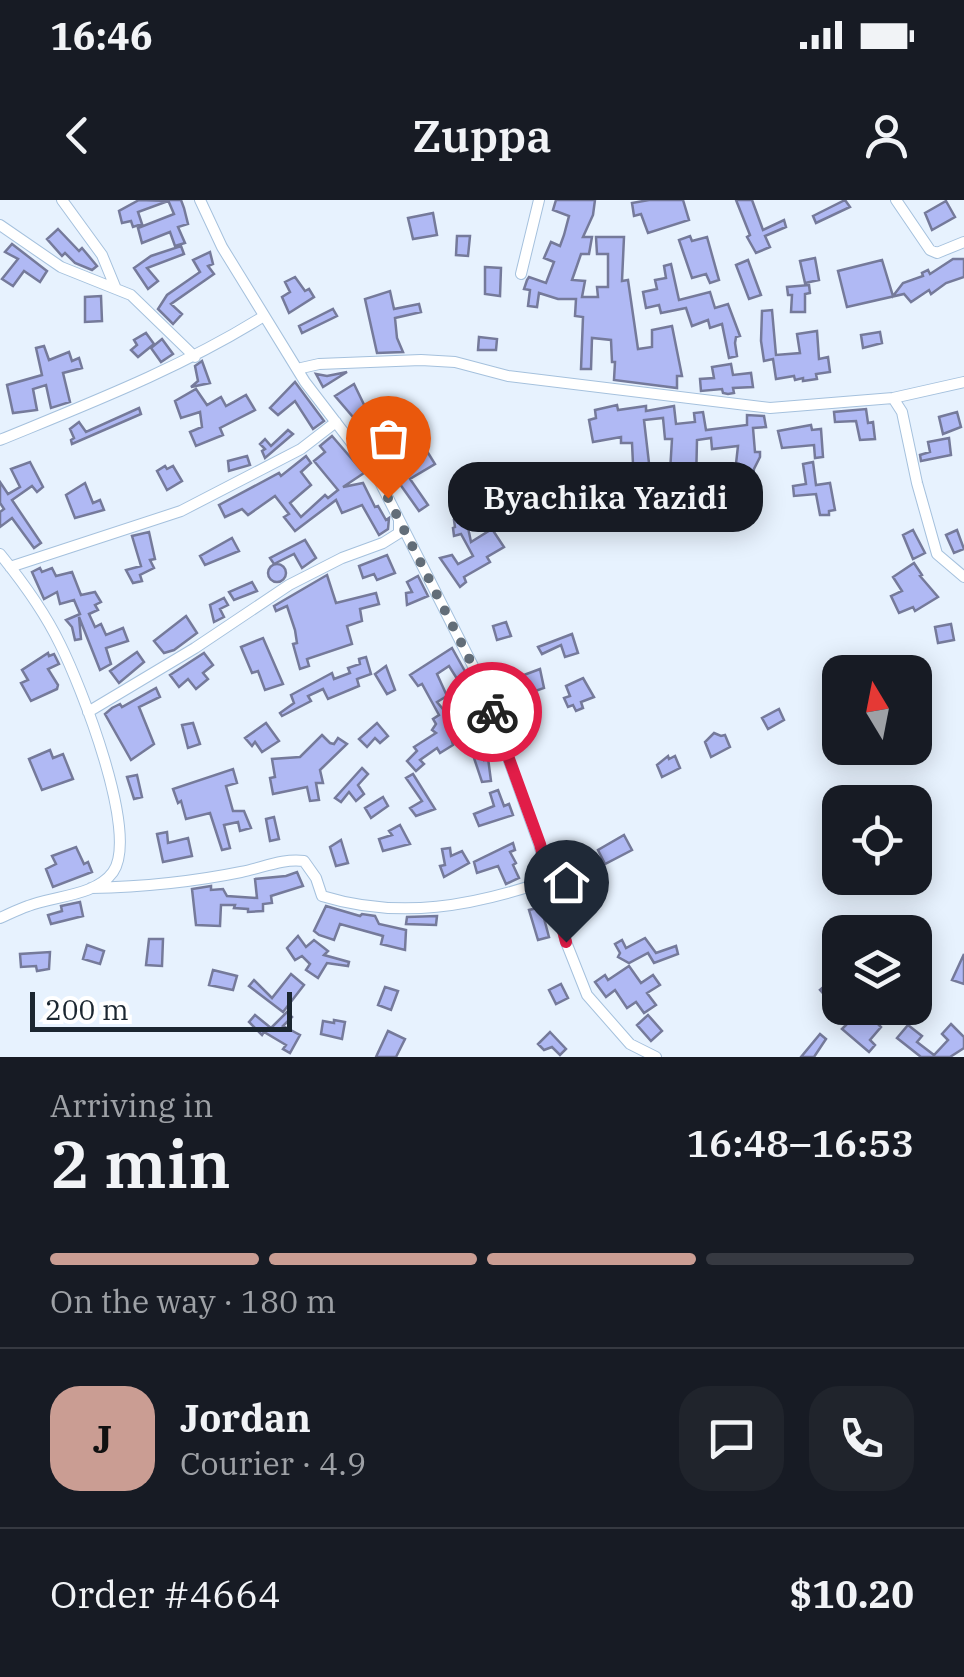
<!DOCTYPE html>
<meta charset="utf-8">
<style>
:root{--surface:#171b24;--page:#20242c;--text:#f1f3f6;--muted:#9ea1a6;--line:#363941;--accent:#ca9d93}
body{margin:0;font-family:"IBM Plex Serif",serif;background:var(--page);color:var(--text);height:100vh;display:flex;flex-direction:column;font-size:38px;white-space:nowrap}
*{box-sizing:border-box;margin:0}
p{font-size:32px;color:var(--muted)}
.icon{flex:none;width:55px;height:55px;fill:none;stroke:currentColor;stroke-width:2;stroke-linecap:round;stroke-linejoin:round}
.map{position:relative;height:857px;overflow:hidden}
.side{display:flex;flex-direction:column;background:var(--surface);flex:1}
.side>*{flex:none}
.needle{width:65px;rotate:350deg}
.buttons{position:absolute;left:822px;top:455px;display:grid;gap:20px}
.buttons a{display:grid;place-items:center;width:110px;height:110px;border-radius:20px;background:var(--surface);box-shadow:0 5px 25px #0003;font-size:50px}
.scale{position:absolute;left:30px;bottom:25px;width:262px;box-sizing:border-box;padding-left:10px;border:5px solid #1b2630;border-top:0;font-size:28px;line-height:35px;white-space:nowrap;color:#1b2630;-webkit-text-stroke:8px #fff;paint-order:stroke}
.pin{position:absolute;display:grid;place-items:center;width:85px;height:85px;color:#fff;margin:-102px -42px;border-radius:50% 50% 50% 0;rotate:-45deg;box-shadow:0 0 10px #0007}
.pin .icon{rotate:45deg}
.courier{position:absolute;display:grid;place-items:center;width:100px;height:100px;margin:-50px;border:8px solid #e11d48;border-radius:50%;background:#fff;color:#222;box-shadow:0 2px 12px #0007}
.bubble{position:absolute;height:70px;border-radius:30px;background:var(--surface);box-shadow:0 5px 25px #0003;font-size:32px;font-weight:600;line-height:70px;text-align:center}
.head em{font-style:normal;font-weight:600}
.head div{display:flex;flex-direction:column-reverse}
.head{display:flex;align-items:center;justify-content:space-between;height:170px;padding:0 50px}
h1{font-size:65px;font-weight:600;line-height:75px}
.bar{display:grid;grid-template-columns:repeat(4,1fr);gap:15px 10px;align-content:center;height:120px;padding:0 50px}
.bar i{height:12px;border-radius:8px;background:var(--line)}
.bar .selected{background:var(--accent)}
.bar p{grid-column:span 4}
.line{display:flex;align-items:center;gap:25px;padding:0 50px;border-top:2px solid var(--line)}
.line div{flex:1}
.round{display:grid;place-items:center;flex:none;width:105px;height:105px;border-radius:30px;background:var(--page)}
.status{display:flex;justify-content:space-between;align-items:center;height:70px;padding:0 50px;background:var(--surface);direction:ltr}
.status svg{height:28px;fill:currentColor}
header{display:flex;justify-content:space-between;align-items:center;height:130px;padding:0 50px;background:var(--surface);font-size:45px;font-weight:600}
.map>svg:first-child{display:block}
.building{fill:#b0b9f4;stroke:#757a9a;stroke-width:2.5}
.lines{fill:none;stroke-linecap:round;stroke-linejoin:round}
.street-casing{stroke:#a5c1dd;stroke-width:12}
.street{stroke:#fff;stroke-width:10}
.done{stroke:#626d78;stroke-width:10;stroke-dasharray:0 18}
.route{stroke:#e11d48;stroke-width:12}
</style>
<div class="status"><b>16:46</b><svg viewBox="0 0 49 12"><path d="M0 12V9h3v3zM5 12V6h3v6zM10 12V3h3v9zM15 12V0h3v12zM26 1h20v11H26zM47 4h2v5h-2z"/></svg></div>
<header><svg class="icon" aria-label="back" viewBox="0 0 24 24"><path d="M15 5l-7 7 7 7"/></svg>Zuppa<svg class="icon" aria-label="person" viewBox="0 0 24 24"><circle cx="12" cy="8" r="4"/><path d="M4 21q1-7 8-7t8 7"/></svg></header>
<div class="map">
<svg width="964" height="857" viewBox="0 0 964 857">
<rect width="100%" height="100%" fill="#e7f2fe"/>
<path class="building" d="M139,0L168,1L138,12L142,24L133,27L131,21L122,23L119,11Z
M168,0H181L184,8L188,24L178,27L185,43L175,46L170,32L142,43L138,28L174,14Z
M556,0H595L593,15L583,37H592L589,54H581L572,80L585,81L582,97H598L597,87H608V54H597L596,37H624L622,81L628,80L638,149L652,147V130L672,126L682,176H677V188L614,180L615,162H612L611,140L592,138L591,169H581L583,117L575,116L576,99H558L539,93L537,107L528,106L530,90L524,89L527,80L529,77L546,83L554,62L544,58L551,42L560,46L564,35L569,16L553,10Z
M649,0H683L689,20L648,33L641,14L634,16L632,3Z
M736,0H752L763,30L784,20L786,27L765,36L770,47L756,53L747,37L750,35Z
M845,0L850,7L816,23L813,16Z
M946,1L955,17L932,30L925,13Z
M433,13L437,35L413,39L408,18Z
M58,29L79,51L82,48L97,66L92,70L75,63L65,53L62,56L47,39Z
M457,36H470L468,56L456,55Z
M690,36L692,41L707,37L719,80L710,83L706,74L692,78L679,40Z
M12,44L47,71L40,82L24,71L13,86L2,79L18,59L5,52Z
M181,46L184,54L147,68L158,81L148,89L134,68L151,56Z
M210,52L213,64L208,66L214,74L171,104L182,114L173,124L158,109L167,95L200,72L193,60Z
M815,58L819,80L805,83L800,61Z
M953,59H964V77L946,83L931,94L929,90L911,102L904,94L847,107L838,71L882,60L893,96L903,83L923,76L922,73L928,70L930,74Z
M748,60L761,95L749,99L736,65Z
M671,64L679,100L710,92L715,108L728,104L740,136L736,137L735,143L737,156L729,158L722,124L710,128L708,120L692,126L686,108L661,113L659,105L646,108L643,92L657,89L655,80L666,78L664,66Z
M485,67L501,68L500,96L485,94Z
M295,77L305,91L309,89L314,97L289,113L282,97L290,92L285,82Z
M809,85L810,93L805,94V112H791L792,95H788L787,87Z
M390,91L394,109L419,104L421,112L395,118L397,138L403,152L377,153L365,99Z
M101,96L102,121L85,122V97Z
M333,109L337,116L302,133L299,126Z
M772,110L776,155L800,153L797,134L817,131L819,159L828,157L830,172L816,174L817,179L803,181V178L795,180L794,176L776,179L773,159L764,161L761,141L762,111Z
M880,132L882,143L863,148L861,135Z
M146,133L154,144L138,157L131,150L137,145L134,140Z
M479,137L497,139L496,150H478Z
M162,139L173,154L161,162L151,148Z
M44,146L49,160L69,152L72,161L79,158L82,168L63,173L70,202L51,208L46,185L33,189L37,210L13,213L7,185L42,175L36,148Z
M202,161L210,183L191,187L198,181L195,166Z
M731,164L733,175L751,173L753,187L733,188L734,193L728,194L723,193L722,189L701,191L700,179L714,178L712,167Z
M347,172L323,187L316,174L327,176Z
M295,182L324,221L313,229L295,201L278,215L270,208Z
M354,184L371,219L382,234L405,218L414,232L383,252L335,196Z
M196,189L207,205L221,197L226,206L246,195L255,210L220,228L223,235L196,246L190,232L202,227L200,212L181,218L175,201Z
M617,205L618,210L646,206V211L674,206L676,224L695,222L694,213L703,212L706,230L747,225V215L764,216L766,227L753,228L755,252H760V257L754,269L749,303L732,299L738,246L712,249L711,238L697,240L696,283H687L647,275L649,268L670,272L672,239H665L663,218L644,220L649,263L633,264L632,243H621V237L593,242L589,220L596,218L595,210Z
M139,208L141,214L72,244L71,240L74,238L70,229L79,222L86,232Z
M866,209L868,223L873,222L875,239L860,240L856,221L835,222L834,212Z
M957,212L961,227L943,234L939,217Z
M811,225L812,230L821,229L823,257L815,258L814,245L782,248L778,231Z
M288,230L293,234L265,258L262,251L265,249L260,244L265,239L271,246Z
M332,236L364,273L343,287L363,283L375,307L378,306L386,320L389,318L388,329L379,335L362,305L342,313L336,300L295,331L284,317L289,314L275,296L248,315L242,309L225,317L219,305L279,273L281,276L306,256L311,263L301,272L311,285L290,303L301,317L325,295L328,298L338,290L314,261L325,252L320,246Z
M949,238L951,255L921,261L920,255L930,252L928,242Z
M425,248L435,264L410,279L428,305L419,311L390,270Z
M247,256L250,265L229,271L228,261Z
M30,262L43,287L37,292L32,286L12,300L41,343L34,348L12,318L0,327V312L4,309L0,303V282L8,294L20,287L11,269Z
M813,262L816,285L830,283L835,310L829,311V315H820L816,294L794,296L793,286L806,284L803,264Z
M165,266L167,269L173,266L182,281L167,290L157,271Z
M85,283L93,303L100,300L104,310L75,318L66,295Z
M466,318L471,342L492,329L504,347L487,357L490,362L464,377L466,382L460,387L440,358L452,355L458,364L473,356L461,334L454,336L453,328L455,327L454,320Z
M913,330L925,353L913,359L903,335Z
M957,330L964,349L954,353L946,335Z
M149,332L155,359L150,360L154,368L140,375L142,381L133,383L126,370L141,366L132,336Z
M232,338L239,351L205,365L200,356Z
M305,340L316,358L302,368L294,354L274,364L270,358Z
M387,355L395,373L377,380L374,374L363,378L359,366Z
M914,363L922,375L920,376L938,397L915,411L913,407L899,413L891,396L902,391L893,377Z
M268 373a9 9 0 1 1 18 0a9 9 0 1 1-18 0Z
M40,368L42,372L52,368L56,376L72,372L81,395L95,392L101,402L95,405L98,410L89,414L95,427L101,424L106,435L123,428L128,441L106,448L111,464L100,470L79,417L81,439L75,440L72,427L66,420L80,414L74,400L60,404L57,392L44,399L32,372Z
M327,375L336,403L376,393L379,404L360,409L362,421L347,426L352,444L307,459L309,466L300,469L293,444L297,443L295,430L287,406L276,411L274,406Z
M418,376L428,396L407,405L406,393L412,392L407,382Z
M252,382L257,391L234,400L229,392Z
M224,398L228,405L220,409L224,417L214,422L210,405Z
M186,416L197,433L174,450L164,453L154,441Z
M506,422L511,436L497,440L493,426Z
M951,424L954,440L938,443L935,427Z
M572,434L578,453L565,457L561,445L542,454L538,447Z
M263,438L283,484L265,490L258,471L252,473L241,447Z
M452,448L471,482L465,486L471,498L476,496L495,547L484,551L473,514L454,486L461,485L449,466L437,474L447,496L437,502L448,515L454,509L460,520L449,529L453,545L440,553L437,548L420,560L424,564L416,571L407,561L417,551L414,547L436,533L432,530L436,524L433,519L439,515L422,484L418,486L410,475Z
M137,452L144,462L119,483L110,471Z
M48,453L49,456L54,454L59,464L48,469L58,485L57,489L31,501L21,483L28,480L22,470Z
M204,453L213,465L203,473L208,479L196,489L188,479L179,487L170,475Z
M366,457L371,474L357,479L359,486L328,499L323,489L308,496L311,501L282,516L280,513L294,503L291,495L332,473L334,479L350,473L348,468L360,464L359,459Z
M386,466L395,490L387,494L375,474Z
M540,469L544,488L504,502L496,477L502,476L505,482Z
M583,478L594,497L581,502L583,508L576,511L573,505L568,507L564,498L570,496L566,486Z
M156,488L160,497L139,507L154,544L131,560L105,514L112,508L120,504L122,507Z
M779,509L784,520L768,529L762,518Z
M193,523L200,544L188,548L182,525Z
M266,523L279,541L262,552L255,542L252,546L245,538Z
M377,523L388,536L380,543L375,538L367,547L359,539Z
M714,533L721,536L725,535L730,547L711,557L705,542Z
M322,535L330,543L334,544L338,538L347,544L320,570L323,583H316L319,600L310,601L307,587L273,594L270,578L275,577L272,559L300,557Z
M470,536L484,560L488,558L491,581L482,582L467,537Z
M50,550L53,558L63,554L73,579L42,590L29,559Z
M668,556L669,559L675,556L680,568L662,577L657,565Z
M362,568L368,574L358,585L364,594L356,601L349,592L341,602L335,598Z
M233,569L237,583L226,586L233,611H244L251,628L240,631L238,622L224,625L230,648L222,650L210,613L186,619L181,601L178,603L173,589Z
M413,574L435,609L416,616L410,608L422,601L406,578Z
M137,575L142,597L134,599L127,577Z
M498,590L504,606L509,604L513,615L479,626L474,614L494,606L490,593Z
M383,597L388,606L371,618L365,608Z
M274,617L279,639L270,641L266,619Z
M400,625L410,644L383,651L379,639L392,635L389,631Z
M167,632L168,643L188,638L192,656L163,662L157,634Z
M624,635L632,650L605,664L598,650Z
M341,640L348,663L336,666L330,647Z
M513,643L515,650L510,652L516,663L513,665L519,678L506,684L498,666L477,673L474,662Z
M76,647L84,664L88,662L92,672L53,687L46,669L56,664L52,656Z
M450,648L451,656L462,651L469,663L444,677L440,666L445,665L442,649Z
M297,672L303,686L271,696L272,703L263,704V711L248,712V709L234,708L235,705H221L220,726L196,725L192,689L211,686V690L223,689L227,696L257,698L255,679L286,676Z
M80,702L83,716L51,724L48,715L62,711L61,706Z
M326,706L360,716L362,714L375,716L379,724L406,730L405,750L381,744L383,736L340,724L334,740L319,735L314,731Z
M541,707L549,737L538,740L529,710Z
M437,716L436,725L406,724L407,717Z
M298,736L306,747L314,740L328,751L324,755L349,762L348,766L327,763L318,778L306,770L310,764L302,756L295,760L287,748Z
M645,738L656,753L676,746L678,754L654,763L648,753L629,763L618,757L620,753L615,744L622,740L626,748Z
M149,739H163L162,766L146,765Z
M87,745L104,751L100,764L83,759Z
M50,752L49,769L37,771L36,766L21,767L20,754Z
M964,754V784L952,780Z
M629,766L641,783L653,775L660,785L647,793L656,805L644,813L636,802L627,808L615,790L606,797L595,782L605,775L608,780Z
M213,770L237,776L233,790L209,785Z
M840,773V790L827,798L820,790Z
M291,774L304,785L283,812L249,786L254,780L272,798Z
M561,784L568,798L556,804L549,790Z
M385,787L398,791L391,810L378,805Z
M843,808L855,815L863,808H873L869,811L879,820L877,823L881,827L870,840L875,845L869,852L842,829L846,825L836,816Z
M287,812L292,817L283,826L300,835L290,853L283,849L286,845L264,832L262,835L249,822L255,815L271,828Z
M648,815L662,831L651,841L637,825Z
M334,820L345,822L342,839L321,834L323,821L334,823Z
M951,824L964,837V848L950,857H921L897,838L908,825L922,836L917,842L934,855L948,840L942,834Z
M388,831L405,839L396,857H376Z
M550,832L566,849L560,855L552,847L544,850L538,844Z
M820,834L826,839L814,857H801Z"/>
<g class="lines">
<defs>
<path id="street" d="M62,0L102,55L116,89
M200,0L222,47L305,182L377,276L480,480L539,644L566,742L587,795L630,844L656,857
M896,0L930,50L937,53L964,42
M0,25L61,67L131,95L195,157
M521,74L539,0
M297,169L319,164L421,160L455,162L508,176L770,208L893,198L964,182
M893,198L902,212L917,283L937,354L964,377
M0,240C90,203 181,168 264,116
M0,354C22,381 45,413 60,444C80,484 140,634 113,672C96,696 53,696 28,706C19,709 9,714 0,718
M10,367L181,311L301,249L336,222
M88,512L195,448L289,385L342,358L383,343L399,333V320
M91,688C141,687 192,682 241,672C262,668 283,658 304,661L316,678L322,696C400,720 474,706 549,680"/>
</defs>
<use href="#street" class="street-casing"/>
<use href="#street" class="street"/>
</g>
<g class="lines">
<path class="done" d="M388,298L480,480L492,512"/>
<path class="route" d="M492,512L540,644L566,742"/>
</g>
</svg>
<div class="buttons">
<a><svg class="needle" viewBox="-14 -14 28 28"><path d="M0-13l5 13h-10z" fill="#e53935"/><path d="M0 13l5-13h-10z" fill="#9ea1a6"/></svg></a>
<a><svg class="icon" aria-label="locate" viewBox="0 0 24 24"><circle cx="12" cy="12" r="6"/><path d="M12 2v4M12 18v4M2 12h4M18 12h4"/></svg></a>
<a><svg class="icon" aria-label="layers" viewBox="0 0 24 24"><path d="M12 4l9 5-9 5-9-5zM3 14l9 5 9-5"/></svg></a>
</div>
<div class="scale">200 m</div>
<div class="pin" style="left:388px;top:298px;background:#ea580c"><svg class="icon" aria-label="bag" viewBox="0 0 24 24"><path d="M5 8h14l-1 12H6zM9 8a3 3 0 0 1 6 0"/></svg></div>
<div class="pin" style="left:566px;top:742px;background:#1f2937"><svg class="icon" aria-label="home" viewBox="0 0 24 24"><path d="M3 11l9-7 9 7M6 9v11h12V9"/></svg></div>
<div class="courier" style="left:492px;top:512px"><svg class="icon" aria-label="bike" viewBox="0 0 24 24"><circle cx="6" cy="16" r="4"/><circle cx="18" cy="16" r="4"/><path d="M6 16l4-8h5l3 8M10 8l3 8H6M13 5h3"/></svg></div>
<div class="bubble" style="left:448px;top:262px;width:315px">Byachika Yazidi</div>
</div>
<section class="side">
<div class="head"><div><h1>2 min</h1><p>Arriving in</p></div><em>16:48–16:53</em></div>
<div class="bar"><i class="selected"></i><i class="selected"></i><i class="selected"></i><i></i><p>On the way · 180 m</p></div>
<div class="line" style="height:180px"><b class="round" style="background:var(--accent);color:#111">J</b><div><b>Jordan</b><p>Courier · 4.9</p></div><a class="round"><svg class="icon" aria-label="chat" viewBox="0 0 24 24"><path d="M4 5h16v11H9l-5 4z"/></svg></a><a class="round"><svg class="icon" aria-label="phone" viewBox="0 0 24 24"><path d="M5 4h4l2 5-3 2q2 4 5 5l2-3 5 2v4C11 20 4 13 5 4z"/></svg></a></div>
<div class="line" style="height:130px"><div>Order #4664</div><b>$10.20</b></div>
</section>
